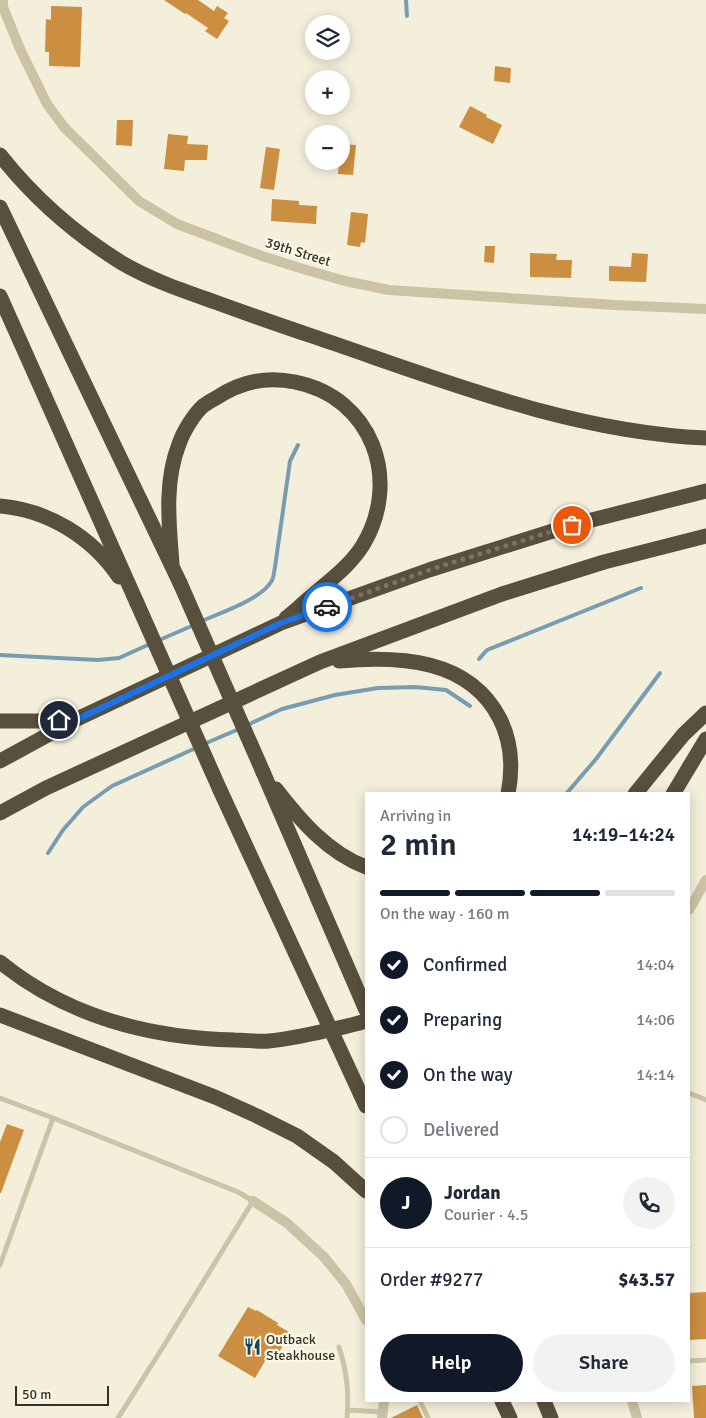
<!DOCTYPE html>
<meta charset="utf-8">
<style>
:root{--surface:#fff;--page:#f2f2f3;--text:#1f2937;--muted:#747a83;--line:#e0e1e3;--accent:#111827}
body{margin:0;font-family:Signika,sans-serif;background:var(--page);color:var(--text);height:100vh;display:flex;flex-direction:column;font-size:19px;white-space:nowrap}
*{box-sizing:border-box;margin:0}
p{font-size:16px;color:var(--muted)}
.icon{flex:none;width:28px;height:28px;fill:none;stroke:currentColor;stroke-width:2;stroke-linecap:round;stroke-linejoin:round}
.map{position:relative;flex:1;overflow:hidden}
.drawer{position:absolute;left:365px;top:792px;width:325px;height:610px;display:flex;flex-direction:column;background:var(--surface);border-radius:0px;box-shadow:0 2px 12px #0003}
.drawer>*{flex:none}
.fabs{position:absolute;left:305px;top:15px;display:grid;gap:10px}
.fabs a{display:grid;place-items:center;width:45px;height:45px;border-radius:50%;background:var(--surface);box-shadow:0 2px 12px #0003;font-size:25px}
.scale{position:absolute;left:15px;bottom:12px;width:94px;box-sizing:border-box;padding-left:5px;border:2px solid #373127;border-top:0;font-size:14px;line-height:18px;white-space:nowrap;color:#373127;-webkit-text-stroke:4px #faf8e7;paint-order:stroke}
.pin{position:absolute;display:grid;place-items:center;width:42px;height:42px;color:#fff;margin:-21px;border:2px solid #fff;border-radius:50%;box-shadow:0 1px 5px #0007}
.courier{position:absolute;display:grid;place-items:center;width:50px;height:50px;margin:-25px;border:4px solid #1a73e8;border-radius:50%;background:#fff;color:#222;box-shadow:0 1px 6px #0007}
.summary em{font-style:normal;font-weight:600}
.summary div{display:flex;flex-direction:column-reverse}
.summary{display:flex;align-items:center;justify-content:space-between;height:85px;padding:0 15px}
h1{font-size:32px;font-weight:600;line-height:38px}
.bar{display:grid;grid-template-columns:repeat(4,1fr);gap:8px 5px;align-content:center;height:60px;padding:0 15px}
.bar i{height:6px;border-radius:4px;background:var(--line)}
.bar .active{background:var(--accent)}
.bar p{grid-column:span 4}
.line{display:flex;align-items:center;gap:12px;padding:0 15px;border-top:1px solid var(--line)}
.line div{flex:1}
.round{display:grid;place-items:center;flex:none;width:52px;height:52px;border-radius:26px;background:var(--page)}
ol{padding:0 15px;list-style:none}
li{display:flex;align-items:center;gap:15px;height:55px}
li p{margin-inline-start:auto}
li .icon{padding:5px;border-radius:50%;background:var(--accent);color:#fff;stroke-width:4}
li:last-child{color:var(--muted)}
li i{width:28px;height:28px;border:2px solid var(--line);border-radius:50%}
.button{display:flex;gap:10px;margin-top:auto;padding:10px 15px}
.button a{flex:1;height:58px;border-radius:30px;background:var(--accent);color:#fff;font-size:20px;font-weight:600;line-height:58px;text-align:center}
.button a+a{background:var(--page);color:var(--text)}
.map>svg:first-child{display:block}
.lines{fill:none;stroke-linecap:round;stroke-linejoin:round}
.stream{stroke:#789db2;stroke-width:4}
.building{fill:#cc8e40}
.service{stroke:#ccc3a6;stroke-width:5}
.minor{stroke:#ccc3a6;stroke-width:10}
.motorway{stroke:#594f3e;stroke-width:15}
.motorway-bridge{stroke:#594f3e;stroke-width:15}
.done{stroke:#797466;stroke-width:5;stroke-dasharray:0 9}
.route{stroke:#1a73e8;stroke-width:6}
.labels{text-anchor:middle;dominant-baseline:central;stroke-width:4.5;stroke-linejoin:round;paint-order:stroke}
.street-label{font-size:14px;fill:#373127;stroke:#faf8e7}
.poi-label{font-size:14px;fill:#373127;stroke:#faf8e7;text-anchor:start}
</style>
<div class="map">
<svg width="706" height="1418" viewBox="0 0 706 1418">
<rect width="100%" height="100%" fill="#f3efdb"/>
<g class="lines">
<path class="stream" d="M406,0L407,16
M200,622C219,613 260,600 271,582C274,578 274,571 275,567L290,461L298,445
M157,641L194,625
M0,655L98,660L119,658L150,644
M479,659L487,650L641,588
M245,726L282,709L335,695L378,688L415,687L446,690L470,706
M204,744L239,729
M566,794L596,759L660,673
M48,853L63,830L83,807L112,786L198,747"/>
</g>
<path class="building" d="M164,0H198L214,11L217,6L228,13L224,18L229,21L217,39L205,31L208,28L186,13L185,14Z
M51,6L82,7L80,67L49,66V52H45L46,19L51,20Z
M495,66L511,68L510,83L494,81Z
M470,106L487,115L486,117L502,125L493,144L459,127Z
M117,120H133L132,146L116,145Z
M168,134L188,136L187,144L208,145L207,160H185L184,171L164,169Z
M341,144L356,145L353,175L338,174L339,161H341Z
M266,147L280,149L274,190L260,188Z
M272,199L299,201V205L317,206L316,224L271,221Z
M351,212L368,214L365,243L361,242L360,247L347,245Z
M485,246H495L494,263L484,262Z
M530,253L557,254L556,260H572L571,278L530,277Z
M632,253L648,254L646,282L609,281V266L631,267Z
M7,1124L24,1130L1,1193H0V1142Z
M706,1292V1339L689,1340V1293Z
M248,1307L256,1311L257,1310L278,1323L277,1325L289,1332L286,1338L287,1339L274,1360L268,1356L255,1378L218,1356Z
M706,1385V1418H694L692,1386Z
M417,1405L423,1418H391Z"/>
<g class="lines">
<path class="service" d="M689,1093L706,1100
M0,1098L53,1118
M0,1265L53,1118L238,1192L253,1201L163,1347L118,1418
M339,1347C347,1373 349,1390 347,1418
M689,1361L706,1360
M420,1401L428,1418
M348,1410L382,1412"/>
<path class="minor" d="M3,0V7L20,49L47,104L64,127L139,201L177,224L262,256L303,269L345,281L389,290L615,305L706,309
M689,910L706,880
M253,1201L287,1223L324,1257L346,1284L366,1320
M632,1401L637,1418
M382,1418L384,1401"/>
<path class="motorway" d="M0,155C34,198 75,234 122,263C151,280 184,291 215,302C248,314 282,326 315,337C442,380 570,432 706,438
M0,207L180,583
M0,296L137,603
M0,506C48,510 92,537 119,577
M172,564C169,524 164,482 179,444C183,432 194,414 203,406C207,403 212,400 216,398C240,382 267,376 295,382C372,397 402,480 363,545C350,566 330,580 312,596C303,603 295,611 286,618
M339,661C399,656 469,658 500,719C512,743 513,768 508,794
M0,721H41L71,719
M0,761L77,719L281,623L429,570L572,525L706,491
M263,772L366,1010
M276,789C300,820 328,853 366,867
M220,790L366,1106
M635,794L683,735L706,713
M673,794L706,739
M0,813L46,788L320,662L502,594L604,562L706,536
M0,1015L215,1097L257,1116L297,1136L334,1162L366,1191
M502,1401L510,1418
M544,1401L551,1418"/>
<path class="motorway-bridge" d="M180,583L263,772
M137,603L220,790
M0,962C66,1016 150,1038 235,1040C246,1040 258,1042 269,1041C288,1039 307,1035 325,1031C339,1028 353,1025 366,1021"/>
</g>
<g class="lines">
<path class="done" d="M327,607L429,570L572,525"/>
<path class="route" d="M59,720L78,719L281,623L327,607"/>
</g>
<defs>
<symbol id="restaurant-bare" viewBox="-9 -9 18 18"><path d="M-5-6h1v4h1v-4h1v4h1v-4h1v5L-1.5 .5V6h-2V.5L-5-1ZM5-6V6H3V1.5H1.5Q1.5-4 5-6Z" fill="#1b425b" stroke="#faf8e7" stroke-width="2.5" paint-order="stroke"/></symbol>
</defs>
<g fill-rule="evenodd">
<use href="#restaurant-bare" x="240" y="1334" width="25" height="25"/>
</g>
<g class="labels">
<g class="street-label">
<text transform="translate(298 252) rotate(17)">39th Street</text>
</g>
<g class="poi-label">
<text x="266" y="1339">Outback<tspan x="266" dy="16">Steakhouse</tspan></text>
</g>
</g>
</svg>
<div class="fabs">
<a><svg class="icon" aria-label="layers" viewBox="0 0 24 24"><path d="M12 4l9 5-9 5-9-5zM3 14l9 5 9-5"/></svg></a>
<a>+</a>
<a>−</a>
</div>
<div class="scale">50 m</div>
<div class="pin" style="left:572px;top:525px;background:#ea580c"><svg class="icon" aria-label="bag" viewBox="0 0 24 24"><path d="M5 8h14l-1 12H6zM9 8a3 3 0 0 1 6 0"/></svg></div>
<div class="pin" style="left:59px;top:720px;background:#1f2937"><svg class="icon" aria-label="home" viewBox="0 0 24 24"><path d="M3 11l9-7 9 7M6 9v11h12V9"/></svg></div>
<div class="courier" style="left:327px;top:607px"><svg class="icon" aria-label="car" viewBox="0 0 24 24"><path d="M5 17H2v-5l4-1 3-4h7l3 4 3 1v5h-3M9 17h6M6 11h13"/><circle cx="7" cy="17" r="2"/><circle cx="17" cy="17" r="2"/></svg></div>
<section class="drawer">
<div class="summary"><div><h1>2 min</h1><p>Arriving in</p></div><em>14:19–14:24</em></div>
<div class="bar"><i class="active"></i><i class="active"></i><i class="active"></i><i></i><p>On the way · 160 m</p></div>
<ol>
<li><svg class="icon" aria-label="check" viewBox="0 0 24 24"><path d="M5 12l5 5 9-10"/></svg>Confirmed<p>14:04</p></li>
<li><svg class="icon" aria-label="check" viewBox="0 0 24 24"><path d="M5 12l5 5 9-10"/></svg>Preparing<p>14:06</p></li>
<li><svg class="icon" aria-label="check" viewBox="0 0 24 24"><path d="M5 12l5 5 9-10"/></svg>On the way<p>14:14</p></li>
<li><i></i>Delivered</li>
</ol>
<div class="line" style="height:90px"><b class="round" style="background:var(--accent);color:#fff">J</b><div><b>Jordan</b><p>Courier · 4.5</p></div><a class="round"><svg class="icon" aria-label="phone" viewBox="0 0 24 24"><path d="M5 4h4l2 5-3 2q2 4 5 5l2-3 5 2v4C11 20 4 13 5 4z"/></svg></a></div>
<div class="line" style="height:65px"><div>Order #9277</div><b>$43.57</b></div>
<div class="button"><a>Help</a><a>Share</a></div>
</section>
</div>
